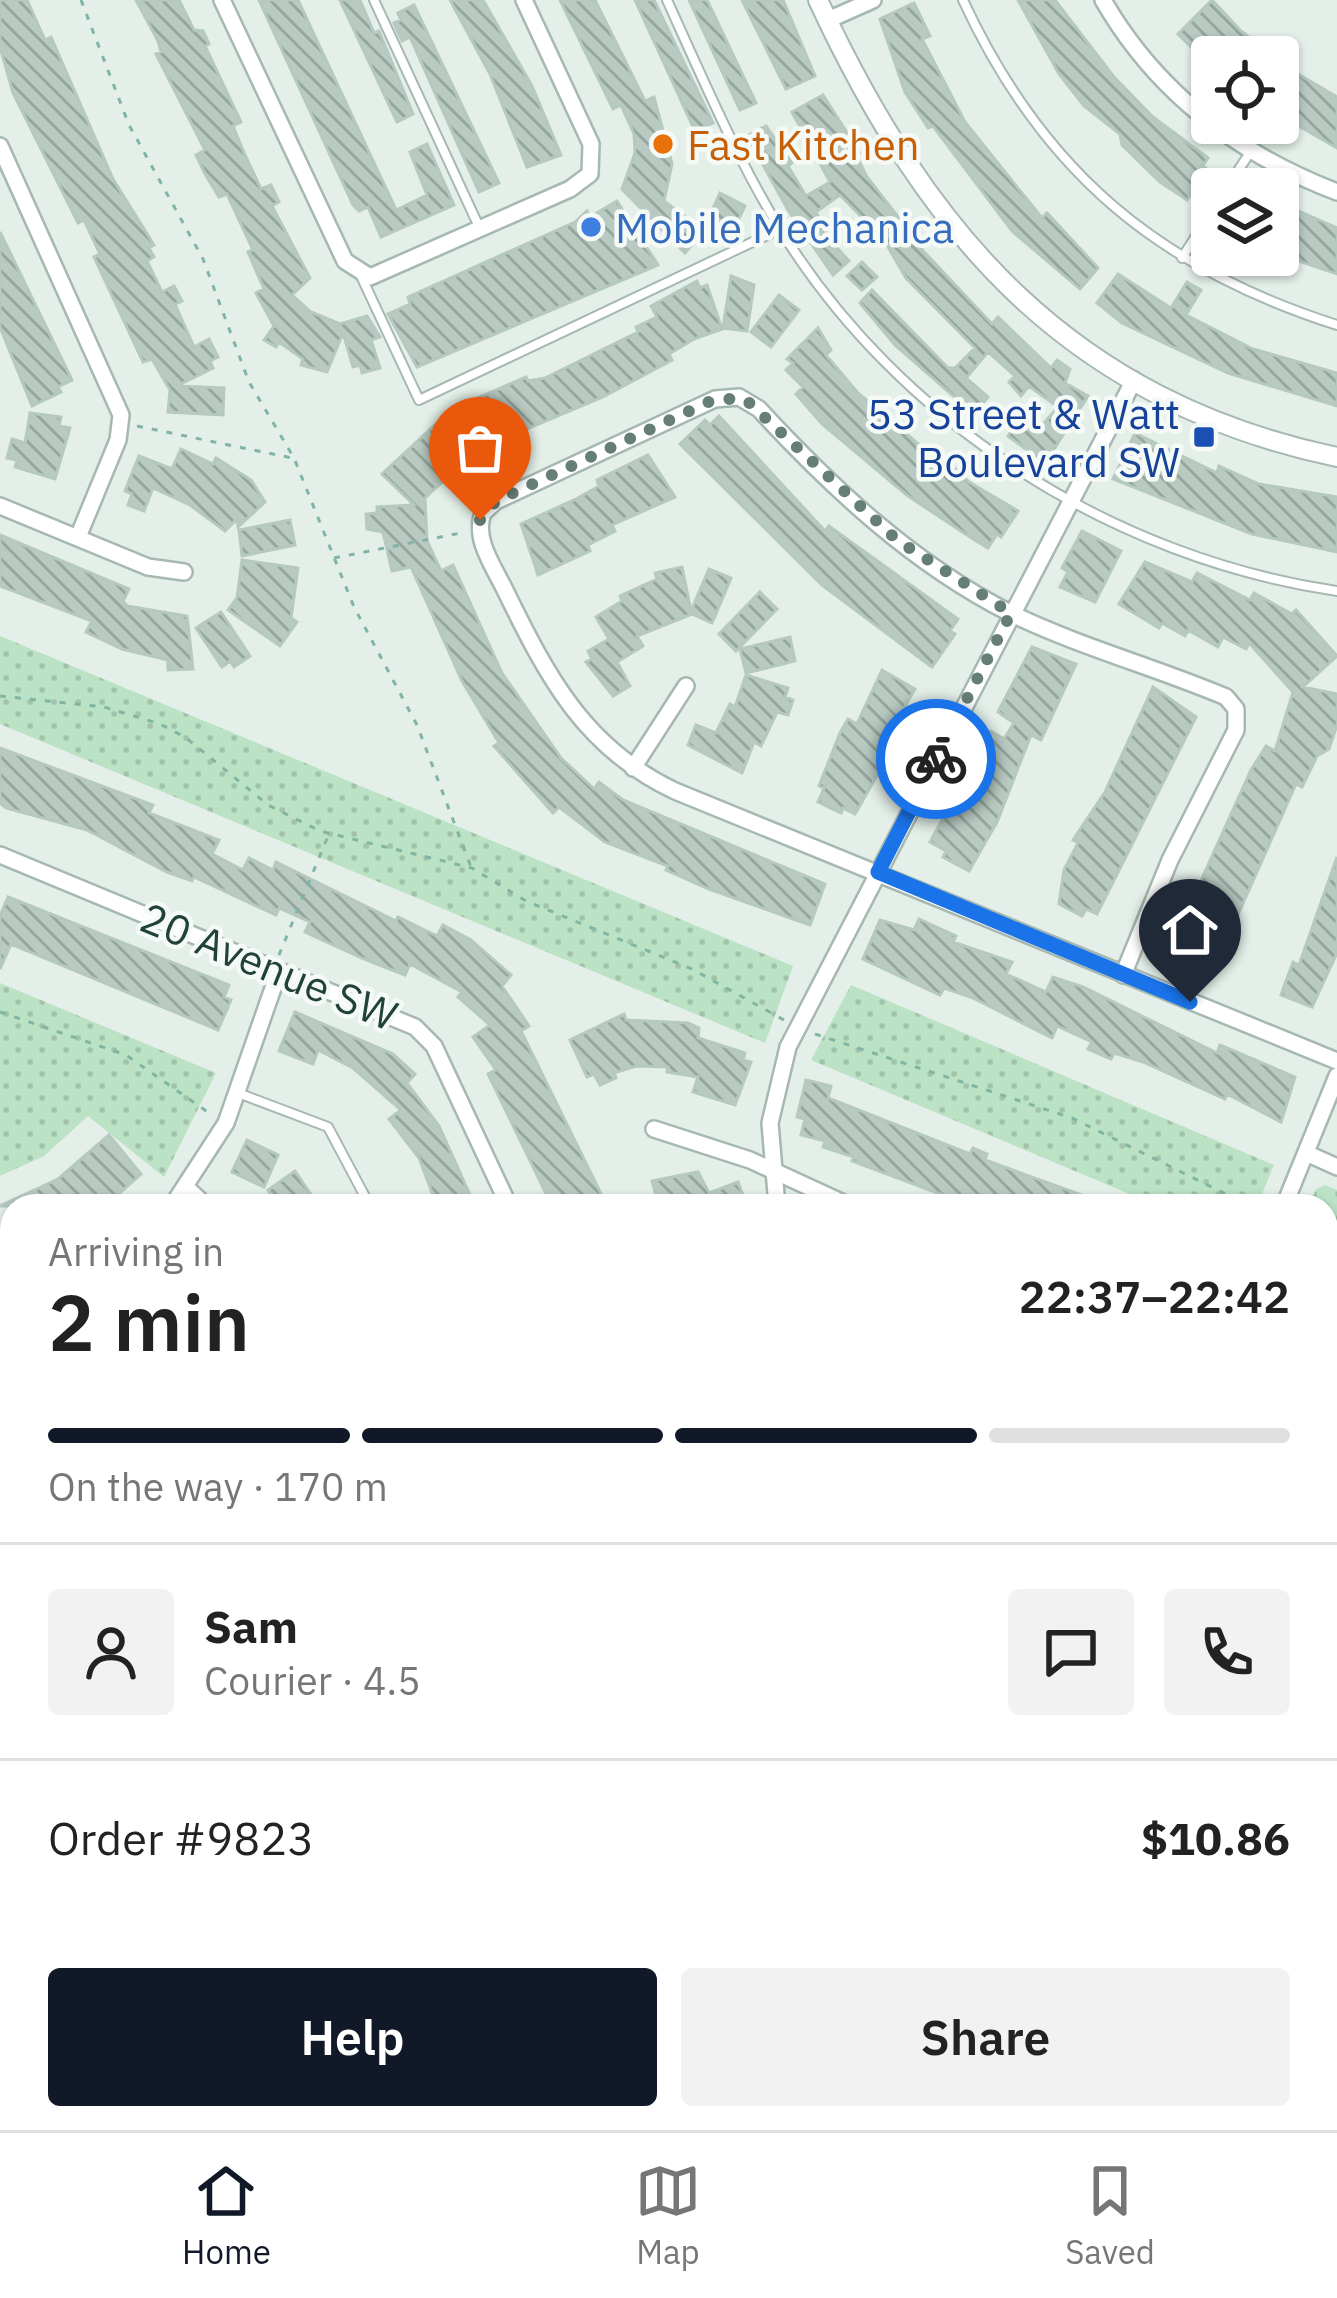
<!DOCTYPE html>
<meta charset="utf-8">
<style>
:root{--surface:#fff;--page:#f2f2f2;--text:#222;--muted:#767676;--line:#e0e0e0;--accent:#111827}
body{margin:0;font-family:"IBM Plex Sans",sans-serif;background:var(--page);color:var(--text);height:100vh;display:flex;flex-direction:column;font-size:45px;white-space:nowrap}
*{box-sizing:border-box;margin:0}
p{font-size:39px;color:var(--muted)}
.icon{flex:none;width:66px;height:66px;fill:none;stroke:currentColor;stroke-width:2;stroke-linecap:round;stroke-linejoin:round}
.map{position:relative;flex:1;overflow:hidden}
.drawer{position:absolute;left:0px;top:1194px;width:1338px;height:936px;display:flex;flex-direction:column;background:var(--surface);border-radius:36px 36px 0 0;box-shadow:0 3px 9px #0004}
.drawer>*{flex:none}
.buttons{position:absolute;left:1191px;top:36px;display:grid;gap:24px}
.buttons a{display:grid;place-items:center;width:108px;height:108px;border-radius:12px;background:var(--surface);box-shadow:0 3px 9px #0004;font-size:60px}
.pin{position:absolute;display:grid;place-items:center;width:102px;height:102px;color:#fff;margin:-123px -51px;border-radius:50% 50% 50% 0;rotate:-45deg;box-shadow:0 0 12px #0007}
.pin .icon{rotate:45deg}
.courier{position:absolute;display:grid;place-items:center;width:120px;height:120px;margin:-60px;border:9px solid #1a73e8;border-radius:50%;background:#fff;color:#222;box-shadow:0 3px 15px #0007}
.headline em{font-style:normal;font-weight:600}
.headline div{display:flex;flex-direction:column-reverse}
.headline{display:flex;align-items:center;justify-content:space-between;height:204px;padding:0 48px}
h1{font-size:78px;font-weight:600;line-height:90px}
.bar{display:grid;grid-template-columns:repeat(4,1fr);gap:18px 12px;align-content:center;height:144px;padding:0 48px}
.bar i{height:15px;border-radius:9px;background:var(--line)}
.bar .current{background:var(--accent)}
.bar p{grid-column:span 4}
.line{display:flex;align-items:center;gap:30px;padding:0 48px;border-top:3px solid var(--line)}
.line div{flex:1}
.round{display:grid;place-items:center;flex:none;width:126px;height:126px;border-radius:12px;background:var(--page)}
.primary-button{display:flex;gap:24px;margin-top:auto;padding:24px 48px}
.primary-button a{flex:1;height:138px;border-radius:12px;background:var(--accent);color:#fff;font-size:48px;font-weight:600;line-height:138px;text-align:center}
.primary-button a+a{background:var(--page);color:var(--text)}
.tabs{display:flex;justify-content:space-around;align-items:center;height:168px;border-top:3px solid var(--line);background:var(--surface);font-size:33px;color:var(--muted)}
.tabs a{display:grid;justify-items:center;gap:6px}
.tabs .current{color:var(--accent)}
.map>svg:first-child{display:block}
.green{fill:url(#green-dots)}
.building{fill:url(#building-back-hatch);stroke:#b5c9c0;stroke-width:3}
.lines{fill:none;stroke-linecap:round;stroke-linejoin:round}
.service-casing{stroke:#a6b8b0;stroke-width:12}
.minor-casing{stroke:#a6b8b0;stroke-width:20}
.tertiary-casing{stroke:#a6b8b0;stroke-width:22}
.secondary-casing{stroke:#a1bcb1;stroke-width:26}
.path{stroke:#81b5a3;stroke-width:3;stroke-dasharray:6 9;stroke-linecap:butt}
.service{stroke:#fff;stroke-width:8}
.minor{stroke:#fff;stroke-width:15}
.tertiary{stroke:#fff;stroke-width:18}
.secondary{stroke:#fff;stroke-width:21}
.done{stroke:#657f76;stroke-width:12;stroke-dasharray:0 21.6}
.route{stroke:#1a73e8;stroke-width:15}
.food-dot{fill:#e8710a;stroke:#f5faf7;stroke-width:4.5}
.shop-dot{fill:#3f7fe0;stroke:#f5faf7;stroke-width:4.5}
.transit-dot{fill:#1a4fb4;stroke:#f5faf7;stroke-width:4.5}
.labels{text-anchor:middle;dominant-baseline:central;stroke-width:9;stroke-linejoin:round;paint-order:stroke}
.food-label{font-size:42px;fill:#c56008;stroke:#f5faf7;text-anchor:start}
.shop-label{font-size:42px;fill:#366cbe;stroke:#f5faf7;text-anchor:start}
.transit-label{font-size:42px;fill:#164399;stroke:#f5faf7;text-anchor:end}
.street-label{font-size:42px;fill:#214238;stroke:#f5faf7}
</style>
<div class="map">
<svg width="1337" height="2130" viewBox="0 0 1337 2130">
<defs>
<pattern id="green-dots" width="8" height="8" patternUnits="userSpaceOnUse" patternTransform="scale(3)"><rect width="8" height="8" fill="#bbe2c4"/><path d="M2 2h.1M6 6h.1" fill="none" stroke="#a0c3a9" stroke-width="1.8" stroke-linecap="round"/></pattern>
<pattern id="building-back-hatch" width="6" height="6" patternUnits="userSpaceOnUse" patternTransform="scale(3)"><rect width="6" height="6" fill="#b8cac2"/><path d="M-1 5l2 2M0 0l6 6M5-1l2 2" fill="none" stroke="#95a69f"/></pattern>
</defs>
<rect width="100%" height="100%" fill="#e4efe9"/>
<path class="green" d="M0,636L793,966L765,1043L0,724Z
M0,983L216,1073L164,1177L88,1116L44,1156L0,1176Z
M851,985L1274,1165L1257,1206H1158L811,1060Z
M1325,1185L1337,1190V1280L1326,1276V1206H1309L1316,1189Z"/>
<path class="building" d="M0,0H27L45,40L51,37L113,179L154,245L149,248L154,257L147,261L162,292L174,286L182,301L175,304L194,347L209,339L218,357L210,361L213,368L177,386L224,388L223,415L168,412L170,390L152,359L143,362L94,257L100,254L84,220L78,223L13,93L0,47Z
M136,0H179L194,30L203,31L209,44L205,46L241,122L233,126L245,155L261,189L271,185L279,202L272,206L310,278L292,295L311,312L340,324L367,316L380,337L371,340L380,368L362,373L360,365L353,367L343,333L327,372L301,365L303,359L279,342L276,347L264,340L274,326L256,293L264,289L248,252L253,250L227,194L219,197L205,174L196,155L205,150L156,54L161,52L158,41Z
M259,0H298L396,210L427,195L410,152L427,144L454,205L381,237L368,207L359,211L353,205Z
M340,0H360L374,33L379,31L413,114L397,122Z
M450,0H483L532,86L561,155L527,167L490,74Z
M560,0H595L645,101L654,97L672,164L664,201L704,231L685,253L622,189L635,153L634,134L621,105L613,109Z
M635,0H654L713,123L695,131Z
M689,0H707L756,103L740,110Z
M742,0H783L815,76L786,89Z
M1018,0H1055L1114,77L1153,117L1208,158L1203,166L1208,170L1187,200L1160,182L1122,145L1120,134L1084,106L1059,74Z
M1212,0L1241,31L1275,57H1201L1178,34Z
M914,3L930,36L922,39L965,122L1042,218L1047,213L1098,268L1080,289L1012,231L933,126L928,128L905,92L880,19Z
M414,5L499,183L479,192L410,37L402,41L394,23L401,20L398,13Z
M1278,62L1337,97V148L1278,114Z
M823,95L860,153L856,155L867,177L899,218L895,221L992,324L998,317L1051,368L1057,360L1070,369L1065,383L1088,396L1045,463L1008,436L1019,419L1037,431L1058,407L1029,386L1021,396L1009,382L1015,376L988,352L966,378L988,397L976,411L951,394L895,345L860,303L872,290L948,368H955L975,348L906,278L884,240L840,195L816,212L830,240L849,261L833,275L788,210L747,136L766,126L792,163L788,166L806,196L830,182L792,112Z
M720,193L745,206L732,233L706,224Z
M617,201L658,265L417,367L388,314L410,304L408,297L575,222L587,211L590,217Z
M1278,202L1337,228V274L1278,254Z
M0,232L72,380L58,387L61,392L32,406L0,327Z
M862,262L877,277L862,290L847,276Z
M1118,274L1171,308L1187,282L1201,290L1186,315L1253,349L1337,373V406L1228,373L1122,323L1097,303Z
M731,276L754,285L747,331L723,328Z
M697,281L700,288L707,285L722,329L694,339L669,354L672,360L603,397L460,457L464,462L425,498L427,541L441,571L453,565L502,673L561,758L594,789L599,782L623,800L825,884L810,925L709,889L666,870L668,866L605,842L559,807L553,813L494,746L499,743L462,681L411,567L392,571L383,532L367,529L366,514L377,513V507L414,505L382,474L437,423L473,400L526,377L528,381L545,378L638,332L636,327L657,317L651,306Z
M779,295L799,310L771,347L751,332Z
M818,328L831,350L826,355L858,393L949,470L952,466L969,482L1018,511L1001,537L997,534L988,548L973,539L908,496L822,424L796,394L803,387L786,370L793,363L787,359Z
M30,413L61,417L59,426L70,428L55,479L15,467L17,460L7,458L12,439L25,443Z
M719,416L825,531L829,526L958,619L950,631L955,634L932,667L822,585L680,444L705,420L710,425Z
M1135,433L1217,473L1219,466L1259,484L1337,497V552L1252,534L1113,479Z
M181,449L213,464L216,458L251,480L265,502L238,527L237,519L225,531L190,505L153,488L144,511L128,505L132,494L125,491L139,456L172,469Z
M648,455L675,497L612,525L615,531L588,545L590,551L538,575L521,524L576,499L599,486L597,480Z
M290,520L295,545L242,556L239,530Z
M1082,531L1121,551L1095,602L1060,587L1068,572L1062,568Z
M0,535L129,589L123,601L127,606L187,616L193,669L168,670V660L122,649L86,632L92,621L0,586Z
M242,560L298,568L291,618L297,622L280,646L228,610L237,598Z
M1145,562L1192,582L1197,573L1250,600L1254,593L1292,614L1296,610L1337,656L1303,687L1337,694V725L1329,749L1317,756L1302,787L1296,784L1212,973L1184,961L1188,952L1172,945L1251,770L1266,746L1275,751L1293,692L1249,643L1246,649L1223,637L1218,647L1188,630L1185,636L1162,623L1159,628L1119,604Z
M682,567L691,611L709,569L731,578L712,623L692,614L637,636L643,646L617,662L630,686L613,696L586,662L592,659L588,651L609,639L596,617L622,601L620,596L657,579L655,573Z
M760,592L777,609L736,651L719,634Z
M221,612L250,656L234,667L230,661L222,667L196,628Z
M790,637L795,661L746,673L740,649Z
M1032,647L1076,664L1041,740L1031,735L997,822L969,871L943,857L946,851L930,842L991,731L1004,739L1014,723L998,712Z
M882,670L915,689L898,718L907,723L855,814L843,808L841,813L818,802L824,788L819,786L840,733L848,719L857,724Z
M746,675L788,688L785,697L793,700L788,715L777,712L761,746L754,742L742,773L688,745L696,725L716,733L730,704L735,707Z
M1153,687L1196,717L1097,914L1086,909L1082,916L1059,904L1064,870L1078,843L1073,840L1105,792Z
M0,748L153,805L149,813L219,840L212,854L243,870L249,858L273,870L276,862L396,921L398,917L437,936L443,925L471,940L511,975L502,986L529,1026L521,1031L607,1206H552L488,1074L496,1070L473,1037L490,1025L458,997L462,992L410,964L405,975L362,958L305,932L310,922L279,908L276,915L194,877L192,881L167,872L87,830L6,808L0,803Z
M1337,857V953L1312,1007L1281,995L1293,962L1299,965Z
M8,897L229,985L224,997L231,1000L218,1030L11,944L0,969V916Z
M919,919L956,936L953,942L1012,962L1006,974L1046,992L1053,977L1083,987L1217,1053L1220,1045L1295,1077L1281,1122L1227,1094L1225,1099L1143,1062L1114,1053L1111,1059L1088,1049L1092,1042L1057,1026L1052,1038L973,998L944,988L940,995L863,959L880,920L914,930Z
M295,1012L393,1054L415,1074L407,1083L439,1126L475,1206H437L419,1158L389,1119L401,1110L353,1068L318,1050L313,1064L279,1051Z
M624,1014L626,1020L688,1023L699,1028L698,1038L745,1053L743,1060L751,1062L735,1105L693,1092L698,1077L667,1072L668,1067L636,1066L614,1073L616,1078L600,1085L594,1074L587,1077L570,1040Z
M806,1080L831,1086L828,1098L970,1154L973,1148L987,1154L985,1160L1112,1206H972L852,1161L854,1157L823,1147L825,1141L801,1135L805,1119L797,1117Z
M109,1135L141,1174L105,1206H0L58,1179Z
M247,1140L278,1155L264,1187L232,1172Z
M295,1171L314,1199L304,1206H279L268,1190Z
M698,1172L709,1193L738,1182L747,1206H659L652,1181Z"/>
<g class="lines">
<defs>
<path id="service" d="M374,0L480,229
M667,0C702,77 736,157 780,229C899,423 1113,558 1337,591
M963,0C1042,171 1158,268 1337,325
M1226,189L1251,151
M1182,258L1212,211
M361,276L419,400L780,229
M238,1093L328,1127L370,1206
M0,1976L12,1970
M0,2119L5,2130"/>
<path id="minor" d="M222,0L345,261L370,277L570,189L590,174L591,144L524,0
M1103,0C1156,92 1238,154 1337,192
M828,20L873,0
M0,146L121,415L118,440L78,537
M0,506L148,567L184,572
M633,768L686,686
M0,855L415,1027L434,1046L509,1206
M1123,975L1170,860L1236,730V709L1226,697C1155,667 1080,647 1010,613C913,564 832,488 759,409L739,397L715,399L496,501L483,513C473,539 494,567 505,590C547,676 584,748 675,791L1337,1061
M654,1129L750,1160L850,1206
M1306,1153L1337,1167
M187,1188L206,1206
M172,1206L226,1123L279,971
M777,1206L770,1123L788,1047L1134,380
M1284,1206L1337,1076
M0,1311L12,1306
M1326,1404L1337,1408
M1326,1501L1337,1496
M0,1573L12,1568
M0,1813L12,1839
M1096,2118L1102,2130"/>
<path id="tertiary" d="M818,0C928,237 1071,401 1337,457"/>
<path id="secondary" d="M1326,1699L1337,1694
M1326,1767L1337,1762
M394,2130L421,2118
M547,2130L573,2118"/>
</defs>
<use href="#service" class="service-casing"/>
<use href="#minor" class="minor-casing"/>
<use href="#tertiary" class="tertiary-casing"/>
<use href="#secondary" class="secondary-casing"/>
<path class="path" d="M81,0L129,125L203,259L249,382L294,458L354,607L417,725L471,867
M137,426L292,458
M334,558L466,532
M0,696L104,707L160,724L185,737L268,805L320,831L472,868L526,901L692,969L784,1020
M279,955L328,836
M0,1012L126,1055L212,1115
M815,1034L1072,1118L1250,1206
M1326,1240L1337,1245
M1326,1797L1337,1791
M612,2130L637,2118"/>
<use href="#service" class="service"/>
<use href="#minor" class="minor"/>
<use href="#tertiary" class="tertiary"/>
<use href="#secondary" class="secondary"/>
</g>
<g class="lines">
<path class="done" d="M480,520L496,501L715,399H745L897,540L1011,613L936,759"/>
<path class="route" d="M936,759L878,872L1190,1002"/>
</g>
<circle class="food-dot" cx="663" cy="144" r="12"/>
<circle class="shop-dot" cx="591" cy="227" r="12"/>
<rect class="transit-dot" x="1192" y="425" width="24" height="24" rx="6"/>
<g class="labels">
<g class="food-label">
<text x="687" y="144">Fast Kitchen</text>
</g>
<g class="shop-label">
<text x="615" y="227">Mobile Mechanica</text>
</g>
<g class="transit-label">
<text x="1180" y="413">53 Street &amp; Watt<tspan x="1180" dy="48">Boulevard SW</tspan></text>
</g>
<g class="street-label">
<text transform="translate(269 966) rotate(22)">20 Avenue SW</text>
</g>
</g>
</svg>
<div class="buttons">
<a><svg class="icon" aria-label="locate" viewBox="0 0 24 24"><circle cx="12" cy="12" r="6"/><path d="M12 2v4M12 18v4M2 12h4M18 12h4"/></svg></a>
<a><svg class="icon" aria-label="layers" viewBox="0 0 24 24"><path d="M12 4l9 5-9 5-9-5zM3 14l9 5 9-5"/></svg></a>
</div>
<div class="pin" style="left:480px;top:520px;background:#ea580c"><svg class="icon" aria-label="bag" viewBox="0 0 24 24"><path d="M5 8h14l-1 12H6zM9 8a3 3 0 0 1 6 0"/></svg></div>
<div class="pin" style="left:1190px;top:1002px;background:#1f2937"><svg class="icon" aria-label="home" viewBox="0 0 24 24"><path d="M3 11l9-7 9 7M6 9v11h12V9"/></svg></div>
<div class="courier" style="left:936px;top:759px"><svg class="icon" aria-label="bike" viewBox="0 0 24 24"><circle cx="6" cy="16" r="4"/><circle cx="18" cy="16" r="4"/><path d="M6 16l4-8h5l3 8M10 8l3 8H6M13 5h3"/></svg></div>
<section class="drawer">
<div class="headline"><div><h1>2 min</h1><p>Arriving in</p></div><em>22:37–22:42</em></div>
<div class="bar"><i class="current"></i><i class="current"></i><i class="current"></i><i></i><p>On the way · 170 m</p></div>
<div class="line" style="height:216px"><a class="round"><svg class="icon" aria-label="person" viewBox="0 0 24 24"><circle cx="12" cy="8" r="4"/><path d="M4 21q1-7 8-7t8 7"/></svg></a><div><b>Sam</b><p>Courier · 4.5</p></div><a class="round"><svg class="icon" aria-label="chat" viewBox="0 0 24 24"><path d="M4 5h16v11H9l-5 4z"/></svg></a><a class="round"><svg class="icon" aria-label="phone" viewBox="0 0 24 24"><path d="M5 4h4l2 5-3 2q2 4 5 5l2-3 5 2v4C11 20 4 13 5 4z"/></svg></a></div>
<div class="line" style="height:156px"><div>Order #9823</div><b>$10.86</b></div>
<div class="primary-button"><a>Help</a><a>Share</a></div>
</section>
</div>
<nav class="tabs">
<a class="current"><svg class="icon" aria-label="home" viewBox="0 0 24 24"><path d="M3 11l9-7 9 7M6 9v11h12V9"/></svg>Home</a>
<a><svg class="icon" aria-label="map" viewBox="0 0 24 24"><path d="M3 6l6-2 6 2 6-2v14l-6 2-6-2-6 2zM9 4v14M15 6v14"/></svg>Map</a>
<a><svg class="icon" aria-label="saved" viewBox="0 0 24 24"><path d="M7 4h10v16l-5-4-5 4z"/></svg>Saved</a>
</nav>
